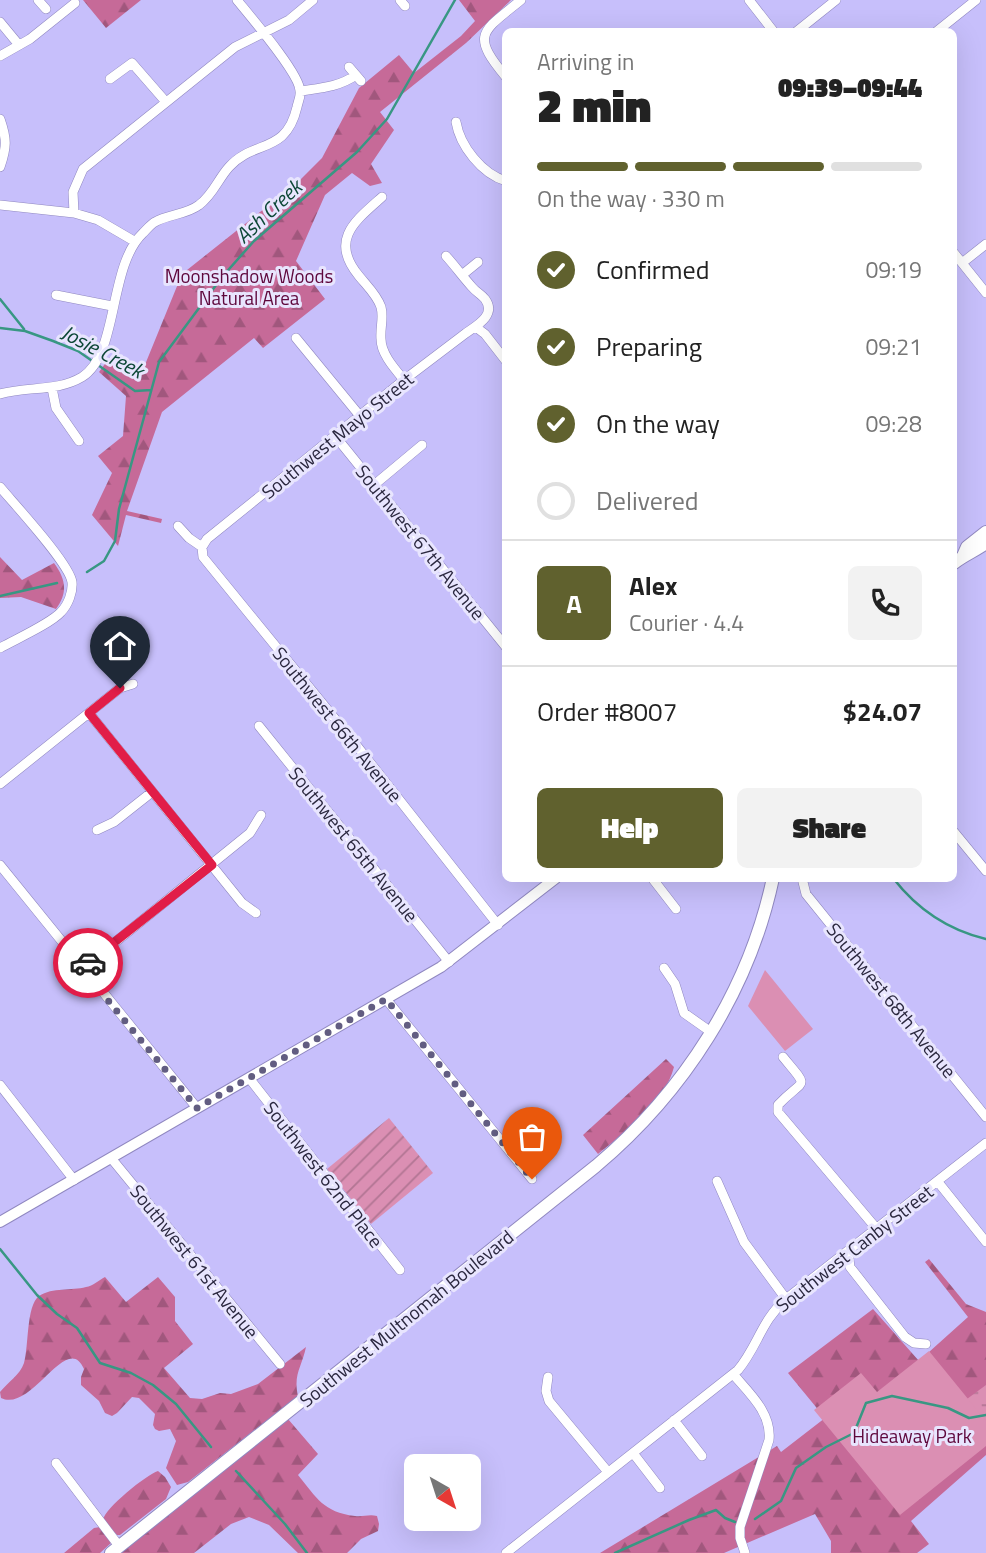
<!DOCTYPE html>
<meta charset="utf-8">
<style>
:root{--surface:#fff;--page:#f2f2f2;--text:#222;--muted:#767676;--line:#e0e0e0;--accent:#60612e}
body{margin:0;font-family:"Titillium Web",sans-serif;background:var(--page);color:var(--text);height:100vh;display:flex;flex-direction:column;font-size:26px;white-space:nowrap}
*{box-sizing:border-box;margin:0}
p{font-size:23px;color:var(--muted)}
.icon{flex:none;width:38px;height:38px;fill:none;stroke:currentColor;stroke-width:2;stroke-linecap:round;stroke-linejoin:round}
.map{position:relative;flex:1;overflow:hidden}
.drawer{position:absolute;left:502px;top:28px;width:455px;height:854px;display:flex;flex-direction:column;background:var(--surface);border-radius:10px;box-shadow:0 7px 28px #0002}
.drawer>*{flex:none}
.needle{width:46px;rotate:141deg}
.fabs{position:absolute;left:404px;top:1454px;display:grid;gap:14px}
.fabs a{display:grid;place-items:center;width:77px;height:77px;border-radius:10px;background:var(--surface);box-shadow:0 7px 28px #0002;font-size:35px}
.pin{position:absolute;display:grid;place-items:center;width:60px;height:60px;color:#fff;margin:-72px -30px;border-radius:50% 50% 50% 0;rotate:-45deg;box-shadow:0 0 7px #0007}
.pin .icon{rotate:45deg}
.courier{position:absolute;display:grid;place-items:center;width:70px;height:70px;margin:-35px;border:5px solid #e11d48;border-radius:50%;background:#fff;color:#222;box-shadow:0 2px 9px #0007}
.head em{font-style:normal;font-weight:800}
.head div{display:flex;flex-direction:column-reverse}
.head{display:flex;align-items:center;justify-content:space-between;height:119px;padding:0 35px}
h1{font-size:46px;font-weight:800;line-height:52px}
.bar{display:grid;grid-template-columns:repeat(4,1fr);gap:10px 7px;align-content:center;height:84px;padding:0 35px}
.bar i{height:9px;border-radius:5px;background:var(--line)}
.bar .current{background:var(--accent)}
.bar p{grid-column:span 4}
.line{display:flex;align-items:center;gap:18px;padding:0 35px;border-top:2px solid var(--line)}
.line div{flex:1}
.round{display:grid;place-items:center;flex:none;width:74px;height:74px;border-radius:10px;background:var(--page)}
ol{padding:0 35px;list-style:none}
li{display:flex;align-items:center;gap:21px;height:77px}
li p{margin-inline-start:auto}
li .icon{padding:7px;border-radius:50%;background:var(--accent);color:#fff;stroke-width:4}
li:last-child{color:var(--muted)}
li i{width:38px;height:38px;border:4px solid var(--line);border-radius:50%}
.primary-button{display:flex;gap:14px;margin-top:auto;padding:14px 35px}
.primary-button a{flex:1;height:80px;border-radius:10px;background:var(--accent);color:#fff;font-size:28px;font-weight:800;line-height:80px;text-align:center}
.primary-button a+a{background:var(--page);color:var(--text)}
.map>svg:first-child{display:block}
.forest{fill:url(#forest-firs)}
.wetland{fill:url(#wetland-marsh)}
.park{fill:#db8fb3}
.garden{fill:url(#garden-furrows)}
.lines{fill:none;stroke-linecap:round;stroke-linejoin:round}
.stream{stroke:#389783;stroke-width:2.5}
.minor-casing{stroke:#9088c0;stroke-width:10}
.tertiary-casing{stroke:#9088c0;stroke-width:12}
.secondary-casing{stroke:#9088c0;stroke-width:14}
.minor{stroke:#fff;stroke-width:9}
.tertiary{stroke:#fff;stroke-width:10}
.secondary{stroke:#fff;stroke-width:12}
.done{stroke:#625d81;stroke-width:7;stroke-dasharray:0 12.6}
.route{stroke:#e11d48;stroke-width:9}
.labels{text-anchor:middle;dominant-baseline:central;stroke-width:6;stroke-linejoin:round;paint-order:stroke}
.park-label{font-size:19px;fill:#5e073c;stroke:#e8e5fe}
.street-label{font-size:19px;fill:#2b283f;stroke:#e8e5fe}
.water-label{font-size:21px;font-style:italic;fill:#0d4737;stroke:#e8e5fe}
</style>
<div class="map">
<svg width="986" height="1553" viewBox="0 0 986 1553">
<defs>
<pattern id="forest-firs" width="22" height="20" patternUnits="userSpaceOnUse" patternTransform="scale(1.75)"><rect width="22" height="20" fill="#c66a98"/><path d="M5 1l3.5 6h-7zM16 11l3.5 6h-7z" fill="#a1577d"/></pattern>
<pattern id="wetland-marsh" width="20" height="14" patternUnits="userSpaceOnUse" patternTransform="scale(1.75)"><rect width="20" height="14" fill="#db8fb3"/><path d="M1 5h8M5 5V1M11 12h8M15 12V8" fill="none" stroke="#b27593"/></pattern>
<pattern id="garden-furrows" width="10" height="10" patternUnits="userSpaceOnUse" patternTransform="scale(1.75)"><rect width="10" height="10" fill="#db8fb3"/><path d="M-1 1l2-2M0 10L10 0M9 11l2-2" fill="none" stroke="#b27593"/></pattern>
</defs>
<rect width="100%" height="100%" fill="#c7bffb"/>
<path class="forest" d="M83,0H141L106,28Z
M459,0H511L466,43L380,112L394,130L371,164L382,183L370,186L352,173L325,195L296,261L325,299L263,348L254,338L162,412L127,511L162,519L161,523L126,515L118,546L92,515L112,473L98,456L123,436L126,396L99,372L110,357L142,372L182,274L299,181L322,158L359,88L399,55L414,73L461,36L475,21Z
M0,557L22,580L54,563C66,579 68,593 56,609L21,597L0,598Z
M666,1059L674,1067C665,1102 625,1132 598,1154L583,1135Z
M929,1259L966,1304L986,1312V1455L911,1521L929,1544L917,1553H831V1541L815,1514L724,1553H600L777,1446L781,1452L825,1418L788,1373L873,1309L919,1361L968,1317L925,1262Z
M105,1277L126,1302L158,1277L175,1297V1321L193,1344L164,1368L190,1398L202,1399L220,1393L231,1394L258,1384L306,1347C302,1367 293,1374 298,1396L188,1482L177,1485L166,1468L176,1441L170,1429L159,1431L155,1429L153,1425L155,1414L139,1398L132,1397L117,1413L112,1416L105,1413L99,1401L81,1385V1377L84,1369C67,1330 32,1413 1,1398L0,1392C8,1382 20,1375 24,1363C29,1346 26,1306 39,1296C53,1287 71,1291 86,1287C93,1286 99,1280 105,1277Z
M288,1419L318,1454L298,1475C317,1498 323,1512 355,1516C363,1517 369,1514 377,1516L379,1524L378,1531L361,1539L347,1553H298L269,1525L249,1517L231,1524L194,1553H120Z
M158,1471L165,1477L171,1487L166,1499L120,1535H117L103,1520C105,1508 146,1475 158,1471Z
M100,1527L111,1539V1543L100,1553H64L94,1528Z"/>
<path class="wetland" d="M986,1385V1422L967,1399Z"/>
<path class="park" d="M765,970L813,1029L785,1051L748,1006Z
M929,1351L986,1421V1446L900,1515L814,1410L861,1373L877,1392Z"/>
<path class="garden" d="M389,1118L433,1173L371,1224L327,1169Z"/>
<g class="lines">
<path class="stream" d="M0,299L24,329
M0,328L25,331L53,341L78,351L135,391L151,390
M87,572L104,561L115,541L119,509L159,362L222,277L254,241L357,152L387,119L455,0
M0,596L57,583
M893,878C917,909 948,930 986,939
M0,1249L37,1295L57,1314L77,1328L100,1363L131,1373L153,1385L176,1404L211,1447
M236,1471L285,1524L307,1553
M755,1519L781,1501L796,1468L826,1447L854,1433L866,1403L892,1396L948,1408L969,1418L986,1415
M615,1553L689,1520L716,1510L725,1518L735,1522"/>
<defs>
<path id="minor" d="M38,0L46,9
M400,0L405,6
M749,0L774,32
M0,22L19,45
M796,32L836,0
M936,32L976,0
M0,56L30,39L75,3
M349,67L361,81
M506,77C470,34 482,32 521,0
M110,79L132,63L166,102
M301,91C320,88 339,87 356,75
M0,119C7,139 7,147 0,167
M456,122C460,146 482,174 506,181
M382,197C355,221 329,240 359,276C367,286 377,295 381,307C384,318 380,327 381,339C381,354 395,369 404,380
M0,205L74,213L98,220L134,241
M74,213L73,192L83,169L235,47L289,20L313,0
M954,253L986,293
M962,263L986,244
M462,275L478,262
M56,295L112,306
M477,328L485,334L506,361
M296,338L360,416
M52,388L56,408L79,441
M0,394C27,386 57,392 82,377C119,354 108,266 143,233C147,229 151,224 155,222C168,214 186,215 199,205C213,195 218,179 229,167C254,139 286,155 297,107C298,102 301,96 300,91C300,74 250,16 237,0
M336,437L506,647
M374,485L422,445
M0,487C15,505 69,563 72,582C73,592 68,605 61,612C50,624 16,639 0,648
M178,526L189,538L202,547L203,557L207,562L353,741L498,925
M202,547L207,539L404,380L466,333C476,326 497,315 485,299C481,294 476,292 472,287C463,277 455,266 446,256
M89,713L242,903L256,913
M259,726L449,962
M0,784L120,688L133,684
M97,830L114,822L152,792
M954,832L986,871
M0,865L197,1108
M652,878L676,909
M802,878L806,894L986,1117
M664,968L675,984L684,1013L711,1032
M82,969L250,833L261,815
M386,999L532,1179
M783,1057C811,1091 804,1077 778,1105V1112L876,1228
M249,1078L400,1270
M0,1085L74,1180
M111,1158L280,1364
M717,1181L744,1242L786,1299
M938,1182L986,1242
M848,1251L850,1267L905,1337L914,1343L926,1344
M733,1374C749,1393 772,1413 769,1440L740,1527V1538L745,1553
M548,1377L546,1391L549,1401L608,1472
M674,1420L702,1456
M633,1453L660,1488
M56,1463L119,1546
M506,1553L738,1370C758,1346 761,1321 786,1299L986,1143"/>
<path id="tertiary" d="M0,1222L441,967L556,878"/>
<path id="secondary" d="M963,556L967,547L986,532
M954,563C964,555 975,551 986,543
M111,1553L596,1166C684,1092 749,991 773,878"/>
</defs>
<use href="#minor" class="minor-casing"/>
<use href="#tertiary" class="tertiary-casing"/>
<use href="#secondary" class="secondary-casing"/>
<use href="#minor" class="minor"/>
<use href="#tertiary" class="tertiary"/>
<use href="#secondary" class="secondary"/>
</g>
<g class="lines">
<path class="done" d="M88,963L82,969L197,1108L386,999L532,1179"/>
<path class="route" d="M88,963L212,865L89,713L120,688"/>
</g>
<g class="labels">
<g class="park-label">
<text x="249" y="275">Moonshadow Woods<tspan x="249" dy="22">Natural Area</tspan></text>
<text x="912" y="1435">Hideaway Park</text>
</g>
<g class="street-label">
<text transform="translate(337 435) rotate(-39)">Southwest Mayo Street</text>
<text transform="translate(421 542) rotate(51)">Southwest 67th Avenue</text>
<text transform="translate(338 724) rotate(51)">Southwest 66th Avenue</text>
<text transform="translate(354 844) rotate(51)">Southwest 65th Avenue</text>
<text transform="translate(892 1000) rotate(51)">Southwest 68th Avenue</text>
<text transform="translate(324 1174) rotate(52)">Southwest 62nd Place</text>
<text transform="translate(854 1248) rotate(-38)">Southwest Canby Street</text>
<text transform="translate(195 1261) rotate(51)">Southwest 61st Avenue</text>
<text transform="translate(406 1318) rotate(-39)">Southwest Multnomah Boulevard</text>
</g>
<g class="water-label">
<text transform="translate(268 211) rotate(-43)">Ash Creek</text>
<text transform="translate(103 351) rotate(28)">Josie Creek</text>
</g>
</g>
</svg>
<div class="fabs">
<a><svg class="needle" viewBox="-14 -14 28 28"><path d="M0-13l5 13h-10z" fill="#e53935"/><path d="M0 13l5-13h-10z" fill="#767676"/></svg></a>
</div>
<div class="pin" style="left:532px;top:1179px;background:#ea580c"><svg class="icon" aria-label="bag" viewBox="0 0 24 24"><path d="M5 8h14l-1 12H6zM9 8a3 3 0 0 1 6 0"/></svg></div>
<div class="pin" style="left:120px;top:688px;background:#1f2937"><svg class="icon" aria-label="home" viewBox="0 0 24 24"><path d="M3 11l9-7 9 7M6 9v11h12V9"/></svg></div>
<div class="courier" style="left:88px;top:963px"><svg class="icon" aria-label="car" viewBox="0 0 24 24"><path d="M5 17H2v-5l4-1 3-4h7l3 4 3 1v5h-3M9 17h6M6 11h13"/><circle cx="7" cy="17" r="2"/><circle cx="17" cy="17" r="2"/></svg></div>
<section class="drawer">
<div class="head"><div><h1>2 min</h1><p>Arriving in</p></div><em>09:39–09:44</em></div>
<div class="bar"><i class="current"></i><i class="current"></i><i class="current"></i><i></i><p>On the way · 330 m</p></div>
<ol>
<li><svg class="icon" aria-label="check" viewBox="0 0 24 24"><path d="M5 12l5 5 9-10"/></svg>Confirmed<p>09:19</p></li>
<li><svg class="icon" aria-label="check" viewBox="0 0 24 24"><path d="M5 12l5 5 9-10"/></svg>Preparing<p>09:21</p></li>
<li><svg class="icon" aria-label="check" viewBox="0 0 24 24"><path d="M5 12l5 5 9-10"/></svg>On the way<p>09:28</p></li>
<li><i></i>Delivered</li>
</ol>
<div class="line" style="height:126px"><b class="round" style="background:var(--accent);color:#fff">A</b><div><b>Alex</b><p>Courier · 4.4</p></div><a class="round"><svg class="icon" aria-label="phone" viewBox="0 0 24 24"><path d="M5 4h4l2 5-3 2q2 4 5 5l2-3 5 2v4C11 20 4 13 5 4z"/></svg></a></div>
<div class="line" style="height:91px"><div>Order #8007</div><b>$24.07</b></div>
<div class="primary-button"><a>Help</a><a>Share</a></div>
</section>
</div>
